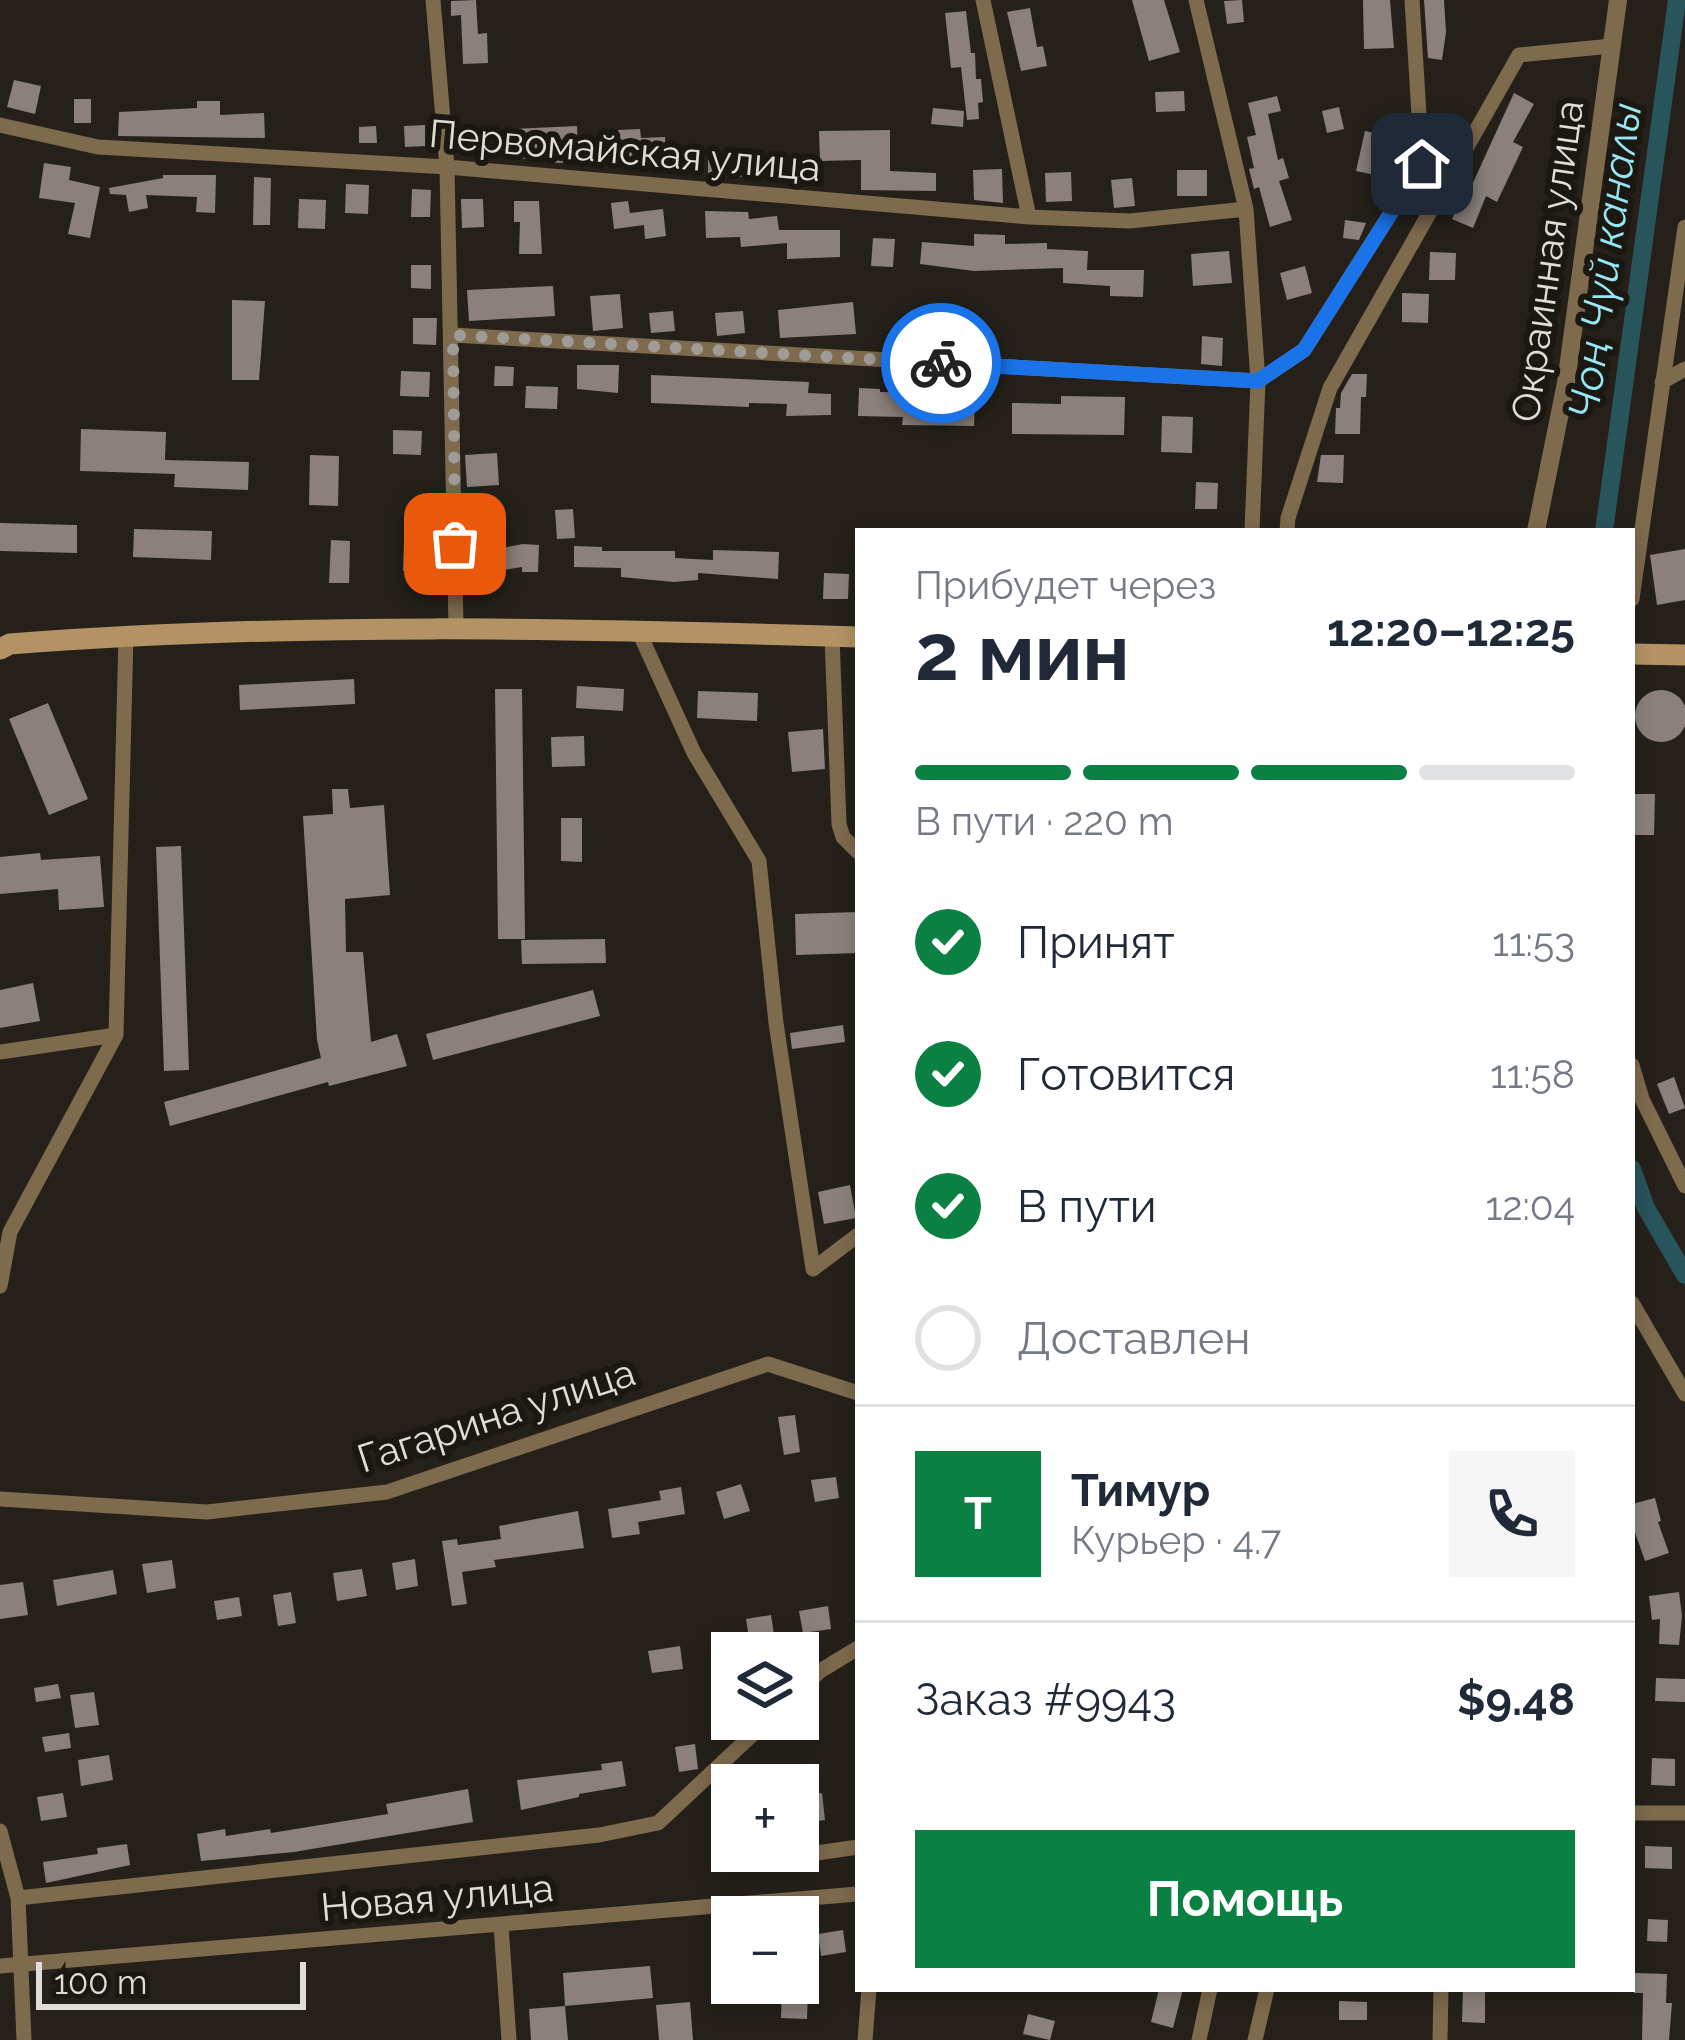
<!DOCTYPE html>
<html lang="ru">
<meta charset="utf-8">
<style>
:root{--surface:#fff;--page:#f6f6f7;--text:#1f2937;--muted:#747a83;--line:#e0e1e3;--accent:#0b8043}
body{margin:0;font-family:Raleway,sans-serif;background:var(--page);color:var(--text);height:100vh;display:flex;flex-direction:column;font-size:45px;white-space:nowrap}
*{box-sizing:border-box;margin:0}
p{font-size:39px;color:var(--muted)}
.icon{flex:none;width:66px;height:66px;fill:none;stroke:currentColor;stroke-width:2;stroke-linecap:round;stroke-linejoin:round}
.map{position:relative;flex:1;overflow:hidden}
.side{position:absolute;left:855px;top:528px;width:780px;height:1464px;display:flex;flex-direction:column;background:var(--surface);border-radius:0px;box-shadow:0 6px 18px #0003}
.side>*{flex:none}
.fabs{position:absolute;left:711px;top:1632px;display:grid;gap:24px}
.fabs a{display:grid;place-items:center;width:108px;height:108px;border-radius:0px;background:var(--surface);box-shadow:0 6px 18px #0003;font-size:60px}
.scale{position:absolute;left:36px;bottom:30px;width:270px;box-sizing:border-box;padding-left:12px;border:6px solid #e0ddd8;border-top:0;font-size:33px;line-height:42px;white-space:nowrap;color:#e0ddd8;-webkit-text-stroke:9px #1b1811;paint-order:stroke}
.pin{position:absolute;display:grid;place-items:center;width:102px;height:102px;color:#fff;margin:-51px;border-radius:24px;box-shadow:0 6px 18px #0006}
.courier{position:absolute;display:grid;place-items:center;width:120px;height:120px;margin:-60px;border:9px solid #1a73e8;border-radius:50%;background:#fff;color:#222;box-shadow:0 3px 15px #0007}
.overview em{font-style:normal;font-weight:700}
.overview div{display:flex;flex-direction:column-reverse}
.overview{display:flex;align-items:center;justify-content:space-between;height:204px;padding:0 60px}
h1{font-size:78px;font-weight:700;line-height:90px}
.bar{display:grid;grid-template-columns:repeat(4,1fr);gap:18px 12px;align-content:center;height:144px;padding:0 60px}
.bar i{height:15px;border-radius:9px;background:var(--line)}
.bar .current{background:var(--accent)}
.bar p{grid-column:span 4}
.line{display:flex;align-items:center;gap:30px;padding:0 60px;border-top:3px solid var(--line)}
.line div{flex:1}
.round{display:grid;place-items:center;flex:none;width:126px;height:126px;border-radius:0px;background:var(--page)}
ol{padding:0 60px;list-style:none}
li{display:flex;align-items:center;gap:36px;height:132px}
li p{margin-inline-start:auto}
li .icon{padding:12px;border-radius:50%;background:var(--accent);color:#fff;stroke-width:4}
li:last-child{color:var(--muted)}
li i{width:66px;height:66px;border:6px solid var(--line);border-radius:50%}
.cta{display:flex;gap:24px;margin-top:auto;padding:24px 60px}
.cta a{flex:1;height:138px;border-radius:0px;background:var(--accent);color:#fff;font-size:48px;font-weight:700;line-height:138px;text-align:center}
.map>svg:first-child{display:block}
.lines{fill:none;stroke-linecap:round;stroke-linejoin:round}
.canal{stroke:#28545c;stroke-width:18}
.building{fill:#8b807c}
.minor{stroke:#7e6a4d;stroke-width:15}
.tertiary{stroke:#7e6a4d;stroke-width:18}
.secondary{stroke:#b39363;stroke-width:21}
.done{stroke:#9f9b96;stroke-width:12;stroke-dasharray:0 21.6}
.route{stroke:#1a73e8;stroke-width:15}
.labels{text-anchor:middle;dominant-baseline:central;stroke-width:12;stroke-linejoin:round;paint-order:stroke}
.street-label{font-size:39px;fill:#e0ddd8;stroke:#1b1811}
.water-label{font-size:42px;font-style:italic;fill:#97e6f4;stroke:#1b1811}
</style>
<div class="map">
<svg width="1685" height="2040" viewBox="0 0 1685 2040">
<rect width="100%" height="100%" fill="#25211a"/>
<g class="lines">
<path class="canal" d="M1604,531L1677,0
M1632,1169L1646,1208L1685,1275"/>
</g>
<path class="building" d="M476,0L478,34L487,33L488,63L463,64L461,15L451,16V1Z
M1132,0H1164L1180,52L1149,61Z
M1242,0L1244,22L1227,24L1224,1Z
M1363,0H1390L1394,48L1364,49Z
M1424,0H1444L1446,32L1442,60L1428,58Z
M1030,8L1037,47L1043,46L1047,66L1021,71L1007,12Z
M966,11L971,53H975L976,79H981L983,102L978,103L979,119L967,120L961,67L951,68L945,13Z
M14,80L41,86L35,114L7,107Z
M1184,91L1185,111L1156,112L1155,92Z
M1514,93L1534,104L1513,142L1523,147L1497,202L1486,196L1473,228L1452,219L1461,198L1465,200Z
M1277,96L1281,111L1268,114L1278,160L1283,158L1289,178L1279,181L1292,220L1270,227L1259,187L1254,189L1249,169L1254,168L1247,137L1256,135L1248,103Z
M74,99H91V123H74Z
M197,101H220V115L264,113L265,138L118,136L119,112L197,108Z
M1339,107L1344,129L1327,133L1322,111Z
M933,108L964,111L963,127L931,124Z
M425,125V146L405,147L404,126Z
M376,126L377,143H359V127Z
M577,126L578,162L555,163L554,158L513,159L512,129Z
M480,127L481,150L458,151L456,128Z
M640,129L641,138L665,137L666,157L619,158L618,130Z
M890,130V171L936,173V191L861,190V160L820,161L819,131Z
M1365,131L1389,136L1380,176L1356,171Z
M798,154V177H708V160Z
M44,163L71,167L69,180L100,187L90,238L68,234L75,203L39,198Z
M1002,169L1003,203L974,200L973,170Z
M1177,170H1207V196H1177Z
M1071,172L1072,201L1046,202L1045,173Z
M163,175H216L215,213L196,212L197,197L146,195L148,208L129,212L126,195L110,194L109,188L163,178Z
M254,177L271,178L270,225H253Z
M1132,178L1135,206L1114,208L1111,180Z
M346,184L369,185L368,214L345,213Z
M412,189L431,190L430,217H411Z
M299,199L326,200L325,229L298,228Z
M461,199H483L484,227L462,228Z
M514,201H539L542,254H519L520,222H514Z
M628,201L630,213L663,209L666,236L645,239L644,225L614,229L611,203Z
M705,211L748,212L749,219L777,216L779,230H840V257L787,259V243L741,247L740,237L706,238Z
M1345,220L1366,223L1359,240L1343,238Z
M974,234L1005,235V244L1047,243V249L1088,251L1087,270H1144L1143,297L1110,296V286L1063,283V268L974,271L920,264L922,242L974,246Z
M873,238L895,239L893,267L871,266Z
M1229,251L1232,283L1193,286L1191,254Z
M1430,252L1456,253L1455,280H1429Z
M411,265H431V289L411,288Z
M1305,266L1312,293L1287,300L1280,273Z
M553,286L555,316L469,321L467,290Z
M1402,293L1429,294L1428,323L1402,322Z
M620,294L623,328L593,331L590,296Z
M232,300L265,301L259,380H232Z
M853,302L856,334L780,338L778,310Z
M673,311L675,331L651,333L649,313Z
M743,311L745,333L717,336L715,313Z
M413,318H437L436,345L413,344Z
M1202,336L1223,338L1222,366L1201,364Z
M577,365H619L618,393L577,389Z
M495,366L514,367L513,386H494Z
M401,371L430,372L429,397L400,396Z
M1352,374H1367L1366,397H1361L1360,434H1335L1336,408H1340L1341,393Z
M651,375L809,382L808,393L831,394V415L786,416L787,404L749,403V407L651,403Z
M526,386L558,387L557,409L525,408Z
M859,388L880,389V392L975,394L974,426L902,425L903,417L858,416Z
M1061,396L1125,397L1124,435L1012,434V403L1061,404Z
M1162,416L1193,417L1192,453L1161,452Z
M81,429L166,432L165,460L249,462L248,490L174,487L175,474L80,471Z
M393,430L422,431L421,455L393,454Z
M497,453L499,485L467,487L465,455Z
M310,455L339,456L338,506L309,505Z
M1321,455H1344L1343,483L1317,482Z
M1196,482L1218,483L1217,509H1195Z
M573,509L575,538L557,539L555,510Z
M0,523L77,525V553L0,551Z
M134,529L212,531L211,560L133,557Z
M404,538L430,539L429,572L403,571Z
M331,540L350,541L349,583H329Z
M523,544L539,545L538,572H522V567L479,574L475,553Z
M574,546L602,547V551H675V558L713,560V550L779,552L778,579L698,573V580L674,582L621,577V568L574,567Z
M1685,549V600L1657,605L1650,555Z
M824,573L849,574L848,599H823Z
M354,679L355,704L240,710L239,685Z
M577,686L624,689L623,711L576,708Z
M495,689H522L525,939H498Z
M1635 716a26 26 0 1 1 52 0a26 26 0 1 1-52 0Z
M698,691L758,693L757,721L697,718Z
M48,703L88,799L49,815L9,719Z
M823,729L825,769L792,772L788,732Z
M584,736L585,766L552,767L551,737Z
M332,789H348L350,808L384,805L390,895L345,899L346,952H363L371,1042L397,1034L407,1066L329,1086L328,1082L170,1126L164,1102L321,1058L317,1040L303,816L333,814Z
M1632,794H1655L1654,835H1632Z
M561,818H582V862L561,861Z
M181,846L189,1070L164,1071L156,847Z
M40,853L41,860L100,856L104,907L59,910L58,889L0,894V857Z
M858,912V953L796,955L795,914Z
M605,939L606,963L522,964L521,940Z
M33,983L40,1021L0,1028V990Z
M593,990L600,1016L433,1060L426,1034Z
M843,1025L845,1042L792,1049L790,1033Z
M1674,1077L1685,1108L1669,1114L1657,1084Z
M850,1185L856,1218L824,1224L818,1192Z
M795,1415L800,1452L784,1455L778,1417Z
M836,1477L839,1498L815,1502L811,1480Z
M741,1484L750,1511L724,1519L716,1492Z
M681,1487L685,1514L638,1522L640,1534L612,1538L608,1509L661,1500L659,1491Z
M1655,1498L1661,1521L1658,1522L1669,1553L1645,1561L1632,1524V1504Z
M578,1511L584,1548L494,1560L496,1567L462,1572L467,1604L452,1606L442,1541L457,1539L458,1545L501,1539L499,1526Z
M415,1559L418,1586L396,1590L392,1563Z
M172,1560L176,1588L147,1593L142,1564Z
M362,1569L367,1596L337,1601L333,1573Z
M113,1570L117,1594L57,1606L53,1580Z
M23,1582L28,1615L0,1619V1585Z
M291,1592L296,1623L278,1626L273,1595Z
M1679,1592L1682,1616L1679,1645L1659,1644L1660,1619L1652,1620L1649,1596Z
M239,1597L242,1616L217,1620L214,1601Z
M828,1606L831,1629L803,1633L799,1611Z
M771,1615L776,1647L751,1651L746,1619Z
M680,1646L683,1669L652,1673L648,1651Z
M1656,1678L1685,1679V1702L1655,1701Z
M58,1684L61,1698L36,1702L34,1688Z
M94,1692L99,1725L75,1728L70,1695Z
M69,1733L71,1748L45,1752L42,1737Z
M695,1744L698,1769L679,1772L675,1747Z
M109,1755L113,1780L81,1786L78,1760Z
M1652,1758L1675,1759V1786L1651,1785Z
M622,1761L626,1786L579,1794V1797L521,1810L517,1780L602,1770L601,1764Z
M468,1789L473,1822L294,1852L201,1861L197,1834L225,1829L226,1836L270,1829L271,1833L388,1814L386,1804Z
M63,1793L67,1817L41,1821L37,1797Z
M822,1793L825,1820L798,1824V1796Z
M127,1844L130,1865L46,1883L43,1862L98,1854L97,1848Z
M1645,1846L1672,1847V1869L1645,1868Z
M1648,1919L1668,1920L1667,1942L1647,1941Z
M843,1930L846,1952L821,1956L818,1934Z
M650,1966L653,1998L565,2006L563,1973Z
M1635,1973L1667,1974L1666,2003H1672L1669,2040H1642L1643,1993H1634Z
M782,1989H808L807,2019L781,2018Z
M1159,1989H1183L1173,2028L1151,2022Z
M1463,1989H1485V2023L1462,2022Z
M1339,2001L1367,2002V2020H1339Z
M690,2002L693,2040H659L656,2005Z
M565,2006L568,2040H531L529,2009Z
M1028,2014L1055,2021L1050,2040L1023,2034Z"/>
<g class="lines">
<path class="minor" d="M433,0L447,167L456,627
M983,0L1029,217
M1196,0L1246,209L1258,381L1252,531
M0,125L98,147L447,167L1029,217L1130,221L1246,209
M453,335L1258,381L1304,350L1422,164L1412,0
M1662,382L1685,369
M1287,531L1288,518L1330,388L1519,55L1612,46
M1632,599L1685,227
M638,630L694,753L759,861L776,1023L813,1269L858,1235
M832,636L839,824L843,837L858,852
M0,1052L116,1035
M1632,1065L1642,1099L1685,1186
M0,1286L10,1232L116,1035L126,635
M1632,1303L1685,1394
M0,1499L207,1512L387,1492L768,1364L858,1393
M798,1692L820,1671L858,1648
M1632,1813H1685
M0,1831L18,1898L24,2040
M754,1862L858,1847
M18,1898L599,1835L658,1823L769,1719
M501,1925L509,2040
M0,1966L858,1894
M865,2040L869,1989
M1199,2040L1210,1989
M1255,2040L1267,1989
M1440,2040L1441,1989"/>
<path class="tertiary" d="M1536,531L1566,383L1618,0"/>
<path class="secondary" d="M0,649L10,644C293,622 575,628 858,637
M1632,654L1685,655"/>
</g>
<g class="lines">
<path class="done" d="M455,544L453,335L941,363"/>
<path class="route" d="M941,363L1258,381L1304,350L1422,164"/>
</g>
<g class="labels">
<g class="street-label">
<text transform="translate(625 150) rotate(5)">Первомайская улица</text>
<text transform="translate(1547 261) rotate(-82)">Окраинная улица</text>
<text transform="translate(496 1415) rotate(-18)">Гагарина улица</text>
<text transform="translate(437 1897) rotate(-5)">Новая улица</text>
</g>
<g class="water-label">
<text transform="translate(1605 261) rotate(-82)">Чоң Чүй каналы</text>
</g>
</g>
</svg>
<div class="fabs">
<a><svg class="icon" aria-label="layers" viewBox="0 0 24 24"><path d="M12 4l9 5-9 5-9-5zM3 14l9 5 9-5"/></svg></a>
<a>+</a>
<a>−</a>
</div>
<div class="scale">100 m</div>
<div class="pin" style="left:455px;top:544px;background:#ea580c"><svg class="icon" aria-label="bag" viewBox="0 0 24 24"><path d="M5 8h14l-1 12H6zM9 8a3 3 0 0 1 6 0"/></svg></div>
<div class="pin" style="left:1422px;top:164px;background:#1f2937"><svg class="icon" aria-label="home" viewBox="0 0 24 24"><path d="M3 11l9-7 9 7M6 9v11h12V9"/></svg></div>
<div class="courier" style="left:941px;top:363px"><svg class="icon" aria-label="bike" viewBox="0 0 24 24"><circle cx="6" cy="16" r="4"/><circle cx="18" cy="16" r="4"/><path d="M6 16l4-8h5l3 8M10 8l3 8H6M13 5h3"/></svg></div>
<section class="side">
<div class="overview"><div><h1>2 мин</h1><p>Прибудет через</p></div><em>12:20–12:25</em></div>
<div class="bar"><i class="current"></i><i class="current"></i><i class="current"></i><i></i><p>В пути · 220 m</p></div>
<ol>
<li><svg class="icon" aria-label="check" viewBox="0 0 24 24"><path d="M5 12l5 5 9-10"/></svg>Принят<p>11:53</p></li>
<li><svg class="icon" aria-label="check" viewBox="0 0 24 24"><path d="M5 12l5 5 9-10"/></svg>Готовится<p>11:58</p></li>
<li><svg class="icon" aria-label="check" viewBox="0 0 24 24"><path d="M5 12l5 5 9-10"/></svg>В пути<p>12:04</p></li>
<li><i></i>Доставлен</li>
</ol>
<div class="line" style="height:216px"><b class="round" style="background:var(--accent);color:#fff">Т</b><div><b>Тимур</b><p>Курьер · 4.7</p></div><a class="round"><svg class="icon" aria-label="phone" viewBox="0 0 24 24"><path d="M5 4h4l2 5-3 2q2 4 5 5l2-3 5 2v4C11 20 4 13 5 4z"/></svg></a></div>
<div class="line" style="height:156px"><div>Заказ #9943</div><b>$9.48</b></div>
<div class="cta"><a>Помощь</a></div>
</section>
</div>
